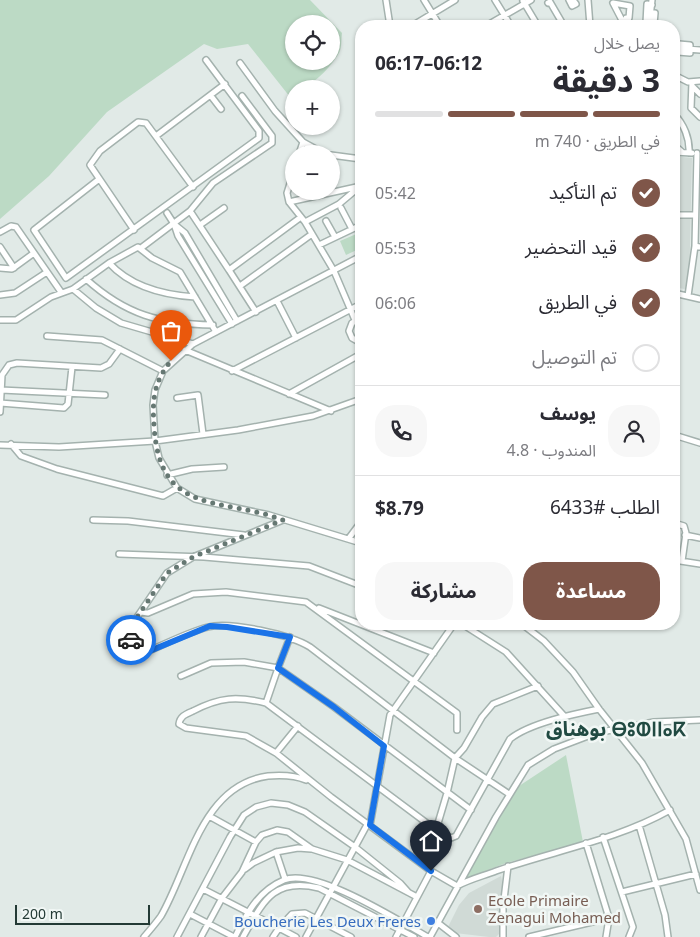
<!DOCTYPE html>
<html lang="ar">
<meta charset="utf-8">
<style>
:root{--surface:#fff;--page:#f7f7f7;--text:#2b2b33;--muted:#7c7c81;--line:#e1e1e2;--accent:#7f5649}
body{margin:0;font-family:"Noto Sans","Noto Sans Arabic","Noto Sans Tifinagh",sans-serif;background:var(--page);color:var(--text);direction:rtl;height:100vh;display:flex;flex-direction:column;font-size:19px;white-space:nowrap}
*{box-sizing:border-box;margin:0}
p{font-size:16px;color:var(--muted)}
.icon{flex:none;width:28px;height:28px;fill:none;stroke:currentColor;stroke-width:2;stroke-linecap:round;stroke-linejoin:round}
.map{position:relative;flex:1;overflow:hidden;direction:ltr}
.details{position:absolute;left:355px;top:20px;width:325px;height:610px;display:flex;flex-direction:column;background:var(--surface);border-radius:20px;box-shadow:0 1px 4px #0004;direction:rtl}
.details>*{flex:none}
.controls{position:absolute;left:285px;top:15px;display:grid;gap:10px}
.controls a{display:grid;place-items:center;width:55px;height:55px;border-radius:50%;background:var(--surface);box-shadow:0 1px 4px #0004;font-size:25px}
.scale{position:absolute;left:15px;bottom:12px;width:135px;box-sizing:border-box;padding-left:5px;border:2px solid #233a35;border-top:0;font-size:14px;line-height:18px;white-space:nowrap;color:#233a35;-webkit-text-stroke:4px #f1f7f5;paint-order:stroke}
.pin{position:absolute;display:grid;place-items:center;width:42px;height:42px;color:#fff;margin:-51px -21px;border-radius:50% 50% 50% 0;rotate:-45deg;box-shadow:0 0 5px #0007}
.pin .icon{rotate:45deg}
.courier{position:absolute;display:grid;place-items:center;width:50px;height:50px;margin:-25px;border:4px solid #1a73e8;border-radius:50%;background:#fff;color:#222;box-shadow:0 1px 6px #0007}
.head em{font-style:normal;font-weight:700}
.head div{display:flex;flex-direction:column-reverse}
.head{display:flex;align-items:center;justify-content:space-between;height:85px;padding:0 20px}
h1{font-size:32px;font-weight:700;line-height:38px}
.bar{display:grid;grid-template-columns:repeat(4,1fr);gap:8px 5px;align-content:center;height:60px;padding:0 20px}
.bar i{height:6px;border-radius:4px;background:var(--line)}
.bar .active{background:var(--accent)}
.bar p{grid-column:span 4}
.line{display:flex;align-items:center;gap:12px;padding:0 20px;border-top:1px solid var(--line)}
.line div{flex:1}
.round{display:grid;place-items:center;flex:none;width:52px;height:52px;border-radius:20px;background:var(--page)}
ol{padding:0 20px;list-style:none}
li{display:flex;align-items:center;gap:15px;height:55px}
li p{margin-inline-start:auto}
li .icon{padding:5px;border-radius:50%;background:var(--accent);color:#fff;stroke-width:4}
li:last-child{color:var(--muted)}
li i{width:28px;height:28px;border:2px solid var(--line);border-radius:50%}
.button{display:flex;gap:10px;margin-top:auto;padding:10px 20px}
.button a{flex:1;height:58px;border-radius:20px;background:var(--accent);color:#fff;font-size:20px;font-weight:700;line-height:58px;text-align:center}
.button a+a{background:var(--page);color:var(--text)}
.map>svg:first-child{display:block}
.built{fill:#d0dad6}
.green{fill:#bcdac5;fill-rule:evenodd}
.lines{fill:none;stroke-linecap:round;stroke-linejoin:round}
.street-casing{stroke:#a4b2ae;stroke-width:8}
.street{stroke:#fff;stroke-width:5}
.done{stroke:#667873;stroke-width:5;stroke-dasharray:0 9}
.route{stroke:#1a73e8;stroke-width:6}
.education-dot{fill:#8d6e63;stroke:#f1f7f5;stroke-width:2}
.shop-dot{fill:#3f7fe0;stroke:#f1f7f5;stroke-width:2}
.labels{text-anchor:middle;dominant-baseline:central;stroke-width:5;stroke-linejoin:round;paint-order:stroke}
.education-label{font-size:15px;fill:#785e54;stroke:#f1f7f5;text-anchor:start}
.shop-label{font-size:15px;fill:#366cbe;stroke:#f1f7f5;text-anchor:end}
.district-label{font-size:20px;font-weight:bold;fill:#214a42;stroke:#f1f7f5}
</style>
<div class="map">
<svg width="700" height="937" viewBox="0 0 700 937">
<rect width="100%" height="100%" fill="#e1eae7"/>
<path class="built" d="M674,156L692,158L689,290L674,287Z
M501,876L503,884L499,913L500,933L496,937H489L455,933L448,927L459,905L469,893Z"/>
<path class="green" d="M0,0H310L342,33C341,39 342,48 339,53C331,67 311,89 294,89V95L290,97L248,44L217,49L204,44L107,112L49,176L0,219ZM294,24H331V61H294Z
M361,232V248L346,255L340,241Z
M566,755L583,842L506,863L465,879L516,788Z"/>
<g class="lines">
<defs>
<path id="street" d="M386,0L390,26
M424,0L440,26
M495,0L511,26
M569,0L572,6L576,4L573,0
M588,0L590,26
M523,1L538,26
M548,3L550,2L564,26
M613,3L630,6L629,18H626L625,26Z
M651,13H655L654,24L646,23L647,4L652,5
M412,26L455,0
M486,26L531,0
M649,26L652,0
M679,44L690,45V53L678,52Z
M674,48L700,50
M240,63L275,111L303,142L299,154
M674,75L688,82L700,81
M692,82L691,108L700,117
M692,86L700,94
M211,96L221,109
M674,114C684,124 690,139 689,153
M156,136L225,84
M303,142L325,154
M674,145L682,152
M674,152L692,153
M697,153L695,246L700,247
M331,155L361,159
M294,171L287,193L289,202L305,222L334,271L355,320
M98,180L34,230L66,278L259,138V131L206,60
M360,201L361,204
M289,202L361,186
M341,208L352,229
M190,211L229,270L301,217
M167,213L174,224L178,236L232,324
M674,215H695
M326,221L335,237
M305,222L339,204L358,188
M174,224L185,233L237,321
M200,225L224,208
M134,230L90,165L100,151L138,122L146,123L193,187
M0,232L11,226L16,227L61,292
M675,233V215
M319,245L361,225
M0,247L14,268
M141,248L190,211L213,183L272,143V136L242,96
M361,256L193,344L163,371L155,390L153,405L155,441L159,458L177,488L195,499L269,515L361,543
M109,263C131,287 163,295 195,297
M0,268L12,269L34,253
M229,270L256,312
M86,279C126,315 160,324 213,325
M240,286L312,234
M73,289L96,308L121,323L193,344
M674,293L700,299
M0,295L15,293L47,272
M688,296L695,246
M277,301L296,338
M361,318L352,323L349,331L352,338L361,343
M0,320H16L51,297L73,289L109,263L138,247L152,258L180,272L216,332
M47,336L102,340L163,371
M185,350L331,411
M232,371L361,304
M1,390L105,395
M289,394L361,354
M177,398L198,395L203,434
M0,403L64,408L68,404L72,367
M0,412L2,375L9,365L17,363L101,368L109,364L120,349
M674,435L700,443
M11,444L21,456L57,469L163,496L177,488
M0,445L59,447L155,441L238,430L313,416L361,399
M167,475L192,469L224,467
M93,520L128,521L244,535
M283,520L193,557L167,573L129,629L136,653L139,655C162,646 185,633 208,627C230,621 291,635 310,647L455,758L509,794
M674,523L684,526L686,533L682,561
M685,535L700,538
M349,538L361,522
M119,554L204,557L309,566L361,586
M674,560L700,564
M319,608L434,653
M141,612L148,613L193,594L226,592L306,602L457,713V730
M462,624L506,652L565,717
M522,624L544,641L573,672L599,709L642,763L686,839L700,890
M290,637L278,668L334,707L471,810
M181,676L211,663L244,662L278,668L266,703L436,830L451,838L456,836L510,739C530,723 574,714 599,709
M266,703C237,696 220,697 193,711C186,714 180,716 179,724L186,728L246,736L276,753L331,797L431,871L457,886C470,879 483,876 496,871C553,851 617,840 670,810
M276,753L298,726
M209,816L256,842
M370,825L390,715L454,624
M639,825L665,915L668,937
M603,837L633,927L629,937
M586,843L609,918L606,937
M276,852L298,848L311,849
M419,862L436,830L447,793L455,758L464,748L482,717L493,704L538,686
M245,869L253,863L276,852L285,879
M203,889L279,928L292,914L305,913L351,937
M622,892L696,874
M190,914L234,937
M438,923L456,937
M144,937C150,930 156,923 161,916C189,868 201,785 268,776C280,775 294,775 306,780
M177,937L230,837L244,815L256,807L271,803L288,805L305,812L355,847L400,883L408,892
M201,937L222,898L242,872L256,842L262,835L277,830L288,832L312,849L347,860L417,897
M235,937C247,913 258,891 284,880C315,867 399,921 428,937
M243,937C263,902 273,877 319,888L414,937
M273,937L279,928L296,937
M306,937L368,823
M396,937L431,871
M430,937L496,817L528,765L554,749L596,733L654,722L700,720
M503,937V908L508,866
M529,937L609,918"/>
</defs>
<use href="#street" class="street-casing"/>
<use href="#street" class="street"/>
</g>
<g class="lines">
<path class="done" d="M131,640L129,629L167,573L193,557L283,520C220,496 159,517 154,425C152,400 154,381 171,361"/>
<path class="route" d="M131,640L136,653L140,655L210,626L227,627L290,637L278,668L334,707L384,746L370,825L431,871"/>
</g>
<circle class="education-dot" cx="478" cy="909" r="5"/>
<circle class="shop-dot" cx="431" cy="921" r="5"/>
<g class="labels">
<g class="education-label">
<text x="488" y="900">Ecole Primaire<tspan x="488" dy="17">Zenagui Mohamed</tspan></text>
</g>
<g class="shop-label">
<text x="421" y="921">Boucherie Les Deux Freres</text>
</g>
<g class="district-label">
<text x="616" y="728">بوهناق ⴱⵓⵀⵏⵏⴰⴽ</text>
</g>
</g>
</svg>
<div class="controls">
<a><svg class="icon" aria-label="locate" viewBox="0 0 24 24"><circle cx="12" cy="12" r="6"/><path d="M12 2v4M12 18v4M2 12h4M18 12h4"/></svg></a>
<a>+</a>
<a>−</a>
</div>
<div class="scale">200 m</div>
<div class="pin" style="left:171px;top:361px;background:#ea580c"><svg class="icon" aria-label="bag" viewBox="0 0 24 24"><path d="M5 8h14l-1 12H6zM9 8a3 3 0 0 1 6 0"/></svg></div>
<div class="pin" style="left:431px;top:871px;background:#1f2937"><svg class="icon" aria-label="home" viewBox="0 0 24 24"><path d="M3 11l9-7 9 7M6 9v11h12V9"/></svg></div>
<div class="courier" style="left:131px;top:640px"><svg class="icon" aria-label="car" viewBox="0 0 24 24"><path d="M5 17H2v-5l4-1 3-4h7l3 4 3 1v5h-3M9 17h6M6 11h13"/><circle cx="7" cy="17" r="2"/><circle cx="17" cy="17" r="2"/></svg></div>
<section class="details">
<div class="head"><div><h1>3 دقيقة</h1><p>يصل خلال</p></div><em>06:12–06:17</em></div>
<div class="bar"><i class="active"></i><i class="active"></i><i class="active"></i><i></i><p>في الطريق · 740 m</p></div>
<ol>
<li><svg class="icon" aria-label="check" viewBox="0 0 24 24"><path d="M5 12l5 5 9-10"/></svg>تم التأكيد<p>05:42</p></li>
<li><svg class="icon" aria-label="check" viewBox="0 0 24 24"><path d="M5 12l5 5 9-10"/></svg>قيد التحضير<p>05:53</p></li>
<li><svg class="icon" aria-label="check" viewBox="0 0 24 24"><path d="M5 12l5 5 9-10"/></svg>في الطريق<p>06:06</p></li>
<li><i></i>تم التوصيل</li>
</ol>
<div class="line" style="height:90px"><a class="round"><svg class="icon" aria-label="person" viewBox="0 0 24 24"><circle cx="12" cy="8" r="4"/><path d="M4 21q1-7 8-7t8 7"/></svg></a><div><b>يوسف</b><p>المندوب · 4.8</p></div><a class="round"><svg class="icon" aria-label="phone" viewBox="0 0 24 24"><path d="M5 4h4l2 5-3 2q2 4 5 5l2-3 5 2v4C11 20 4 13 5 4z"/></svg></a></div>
<div class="line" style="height:65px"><div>الطلب #6433</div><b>$8.79</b></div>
<div class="button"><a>مساعدة</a><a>مشاركة</a></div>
</section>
</div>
